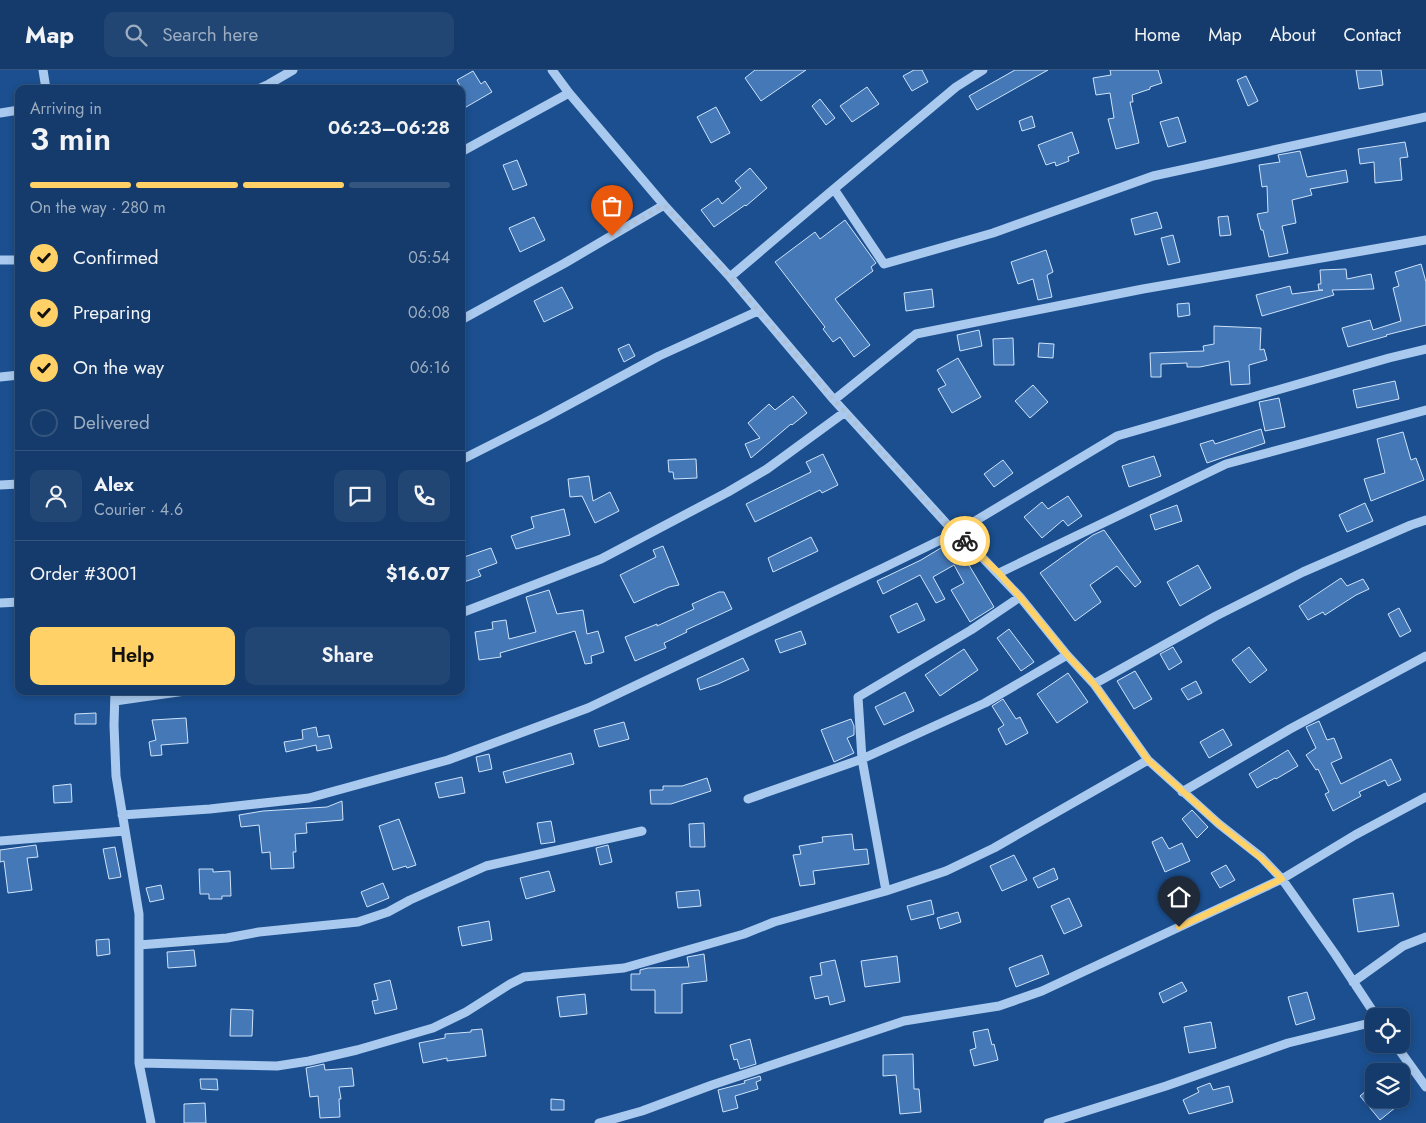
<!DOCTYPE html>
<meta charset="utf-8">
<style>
:root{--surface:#143b6b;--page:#214673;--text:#f1f3f6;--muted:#9dadc1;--line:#33557e;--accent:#ffd166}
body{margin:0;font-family:Jost,sans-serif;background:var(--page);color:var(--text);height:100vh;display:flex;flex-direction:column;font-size:19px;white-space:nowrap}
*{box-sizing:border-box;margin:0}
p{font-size:16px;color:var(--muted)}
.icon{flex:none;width:28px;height:28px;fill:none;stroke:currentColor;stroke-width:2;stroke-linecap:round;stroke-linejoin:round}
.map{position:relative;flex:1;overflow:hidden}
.sheet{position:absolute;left:15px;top:15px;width:450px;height:610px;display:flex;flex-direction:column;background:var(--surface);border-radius:10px;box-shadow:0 2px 8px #0003,0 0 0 1px var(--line)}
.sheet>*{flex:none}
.controls{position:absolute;left:1365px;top:938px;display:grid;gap:10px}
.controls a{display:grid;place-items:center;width:45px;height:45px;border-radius:10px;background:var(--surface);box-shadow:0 2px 8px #0003,0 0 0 1px var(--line);font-size:25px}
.pin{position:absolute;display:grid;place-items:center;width:42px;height:42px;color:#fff;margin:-51px -21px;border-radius:50% 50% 50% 0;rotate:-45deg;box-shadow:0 0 5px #0007}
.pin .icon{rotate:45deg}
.courier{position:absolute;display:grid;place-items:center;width:50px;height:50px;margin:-25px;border:4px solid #ffd166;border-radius:50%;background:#fff;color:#222;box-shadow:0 1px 6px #0007}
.head em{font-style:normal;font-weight:600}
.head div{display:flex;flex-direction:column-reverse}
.head{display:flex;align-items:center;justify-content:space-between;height:85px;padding:0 15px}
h1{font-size:32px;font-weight:600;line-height:38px}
.bar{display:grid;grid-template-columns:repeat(4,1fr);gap:8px 5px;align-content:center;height:60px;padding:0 15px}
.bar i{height:6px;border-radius:4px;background:var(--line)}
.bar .selected{background:var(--accent)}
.bar p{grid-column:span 4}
.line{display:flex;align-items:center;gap:12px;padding:0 15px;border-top:1px solid var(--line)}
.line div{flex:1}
.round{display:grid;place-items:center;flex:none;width:52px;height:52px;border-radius:10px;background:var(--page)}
ol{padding:0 15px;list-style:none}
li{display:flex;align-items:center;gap:15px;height:55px}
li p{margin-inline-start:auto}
li .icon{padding:5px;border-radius:50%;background:var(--accent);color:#111;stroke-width:4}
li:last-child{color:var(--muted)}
li i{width:28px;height:28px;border:2px solid var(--line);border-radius:50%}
.action{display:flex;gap:10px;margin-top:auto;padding:10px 15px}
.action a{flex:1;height:58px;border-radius:10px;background:var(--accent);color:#111;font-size:20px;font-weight:600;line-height:58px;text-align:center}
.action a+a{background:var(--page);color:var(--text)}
header{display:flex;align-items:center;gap:30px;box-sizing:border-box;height:70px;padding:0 25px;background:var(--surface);border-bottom:1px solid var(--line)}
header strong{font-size:24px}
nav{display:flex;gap:28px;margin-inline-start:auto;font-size:18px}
.search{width:350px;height:45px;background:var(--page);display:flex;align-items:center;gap:12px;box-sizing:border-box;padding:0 18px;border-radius:10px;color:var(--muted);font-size:19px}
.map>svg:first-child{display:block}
.building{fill:#4478b7;stroke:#cfe3fa}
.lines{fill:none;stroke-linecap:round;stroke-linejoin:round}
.minor{stroke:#a9c9ee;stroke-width:9}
.done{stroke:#afc1d8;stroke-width:5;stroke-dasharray:0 9}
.route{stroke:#ffd166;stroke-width:6}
</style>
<header>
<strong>Map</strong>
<div class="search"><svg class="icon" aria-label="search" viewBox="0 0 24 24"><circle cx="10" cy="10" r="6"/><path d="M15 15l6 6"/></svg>Search here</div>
<nav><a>Home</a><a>Map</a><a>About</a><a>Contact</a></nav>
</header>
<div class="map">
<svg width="1426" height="1053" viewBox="0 0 1426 1053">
<rect width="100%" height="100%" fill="#1b4f8f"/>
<path class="building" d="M755,0H806L761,31L745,8Z
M914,0H922L928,12L912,21L903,6Z
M1015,0H1048L977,40L969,26Z
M1110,0H1158L1162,13L1150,17V19L1132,25L1133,32H1130L1139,73L1116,79L1108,49L1114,48L1110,23L1096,25L1093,8L1111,5Z
M1356,0H1381L1383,15L1359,19Z
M473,1L481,14L485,11L492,22L461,40V18L457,10Z
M1246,6L1258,31L1248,36L1237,10Z
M867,17L879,34L852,52L840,36Z
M820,29L835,48L826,55L812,36Z
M716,37L730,63L711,73L697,47Z
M1032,46L1035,57L1022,61L1019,51Z
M1178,47L1186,72L1168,77L1160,52Z
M1072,62L1079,83L1068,87L1069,91L1056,96L1055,92L1046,95L1038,75Z
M1405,72L1408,87L1400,88L1402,110L1375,113L1374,92L1360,94L1358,79Z
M1300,81L1307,107L1346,100L1348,112L1310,119L1312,125L1292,130L1296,153L1282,156L1288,183L1269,187L1263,160H1261L1257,144L1268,142L1267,116L1262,117L1259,95L1280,92L1278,85Z
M517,90L527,115L513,120L503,95Z
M750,98L767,118L746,136L745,135L714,157L701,140L718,128L722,134L741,118L735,111Z
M1157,142L1162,158L1135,165L1131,149Z
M1228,146L1231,165L1220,166L1218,147Z
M534,147L545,170L520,182L509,158Z
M845,150L876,193L871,197L873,201L835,229L870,275L854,287L840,267L833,272L823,259L825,257L775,192L815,162L820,169Z
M1173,165L1180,192L1168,195L1161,168Z
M1046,180L1053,202L1047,205L1052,227L1038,230L1033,209L1018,214L1011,192Z
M1421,194L1426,212V255L1386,265L1387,266L1348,277L1342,258L1370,250L1373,260L1401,251L1393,218L1399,216L1395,202Z
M1346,199L1347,209L1371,204L1374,219L1332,220L1334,225L1262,246L1256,225L1290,216L1292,224L1323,220H1319L1318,214H1321L1320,200Z
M562,217L573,238L544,252L534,231Z
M932,219L934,237L906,241L904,223Z
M1189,233L1190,245L1178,247L1177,234Z
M1214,256L1261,258L1260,280L1264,279L1267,290L1249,295L1250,314L1231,315L1229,291L1200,297H1187V293L1161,294V307H1151L1150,283L1204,281L1203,276L1214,274Z
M979,260L982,276L960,281L957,265Z
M1013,268L1014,295H994L993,269Z
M1039,273L1054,274L1053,288L1038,287Z
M629,274L635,286L624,292L618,279Z
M958,288L981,327L952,343L938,319L946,315L937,300Z
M1395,311L1399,329L1357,338L1353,320Z
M1033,315L1048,332L1030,348L1015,331Z
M793,326L807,343L792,355L791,354L751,388L745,374L760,368L748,353L769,334L775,340Z
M1279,328L1285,357L1265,361L1259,332Z
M1261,359L1265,373L1207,393L1200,374L1213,370L1215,374Z
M1403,362L1411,390L1416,388L1424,410L1371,431L1364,409L1385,403L1377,369Z
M823,384L838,415L822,423L820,420L755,452L746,434L811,402L806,392Z
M1154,386L1161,406L1129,417L1122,396Z
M696,389L697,408L674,409L673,402H669L668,390Z
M1003,390L1013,403L994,417L984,404Z
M589,406L593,431L610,422L619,441L595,453L582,426L570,427L568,409Z
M1068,426L1082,446L1068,456L1063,450L1042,468L1024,447L1042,432L1048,439Z
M1365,433L1373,451L1347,462L1339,445Z
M1177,435L1182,451L1155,460L1150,445Z
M564,439L570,465L516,479L511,466L534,458L531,447Z
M1104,460L1141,512L1135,517L1117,496L1090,515L1101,532L1075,551L1040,503L1093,465Z
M811,467L818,481L773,502L768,488Z
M954,470L994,537L970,552L951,520L964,513L954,495L933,507L945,529L936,533L920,505L883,524L877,511L921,490Z
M663,476L679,515L669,517L634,533L620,505L656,487L653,480Z
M491,478L497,493L478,500L481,506L461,513V488Z
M1198,495L1211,518L1180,536L1167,512Z
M1341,508L1347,516L1363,509L1369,519L1356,525L1325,545L1323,542L1308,550L1299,536Z
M549,520L557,544L583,540L587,564L598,561L604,582L591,586L592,593L585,594L575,561L500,583L501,587L479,590L475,562L493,559L492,552L506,550L509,569L536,562L526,527Z
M719,522H724L732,539L686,560L687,562L664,573L666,578L635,591L625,567L657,554V556L694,539L692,534Z
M917,533L925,550L898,563L890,546Z
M1399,538L1411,561L1400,567L1388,544Z
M1009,559L1034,592L1021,601L997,568Z
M801,561L806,574L780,583L775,570Z
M1173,577L1182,592L1169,600L1160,584Z
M1249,577L1267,600L1250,613L1232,590Z
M964,579L978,600L940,626L925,605Z
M743,588L749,600L718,614L700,620L697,609Z
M1135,601L1152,629L1134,639L1117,611Z
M1068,603L1088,632L1057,653L1037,624Z
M1196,611L1202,623L1188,630L1181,619Z
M905,622L914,641L884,655L875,637Z
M1003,629L1016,649L1020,647L1028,663L1006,675L998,659L1004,655L992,636Z
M96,643V654H75V644Z
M186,648L188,673L161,675L162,685L151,686L149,672L156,670L152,650Z
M851,649L854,656V665L847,668L854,683L834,692L821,660Z
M1319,651L1327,670L1334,668L1342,688L1331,693L1341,714L1391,689L1401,710L1388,716L1385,710L1359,722L1361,726L1333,741L1325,724L1329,722L1318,699L1316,700L1306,685L1316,678L1306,657Z
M624,652L629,669L599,677L594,660Z
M316,657L318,667L329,665L332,678L317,681L316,675L286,682L284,672L303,669L302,660Z
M1223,659L1232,675L1209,688L1200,672Z
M1288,680L1298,696L1276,709L1275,708L1257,718L1249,704Z
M571,683L574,694L506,713L503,702Z
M489,684L492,699L479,702L476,687Z
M462,707L465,723L439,728L435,713Z
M707,708L711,721L671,734H651L650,720H663V716H682Z
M71,714L72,732L54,733L53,716Z
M342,731L343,750L306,753L307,763L295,764L296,782H293L294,798L271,799L270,782L262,783L259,755L241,757L239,745L263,741L327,737Z
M1192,740L1208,757L1197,768L1182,749Z
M399,749L416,795L407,798L406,796L393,800L379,756Z
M551,751L555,772L541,774L537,753Z
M704,753L705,777H690L689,754Z
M852,764L854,780L867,779L869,794L813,801L815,814L800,816L793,785L801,784L799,776L823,772L822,767Z
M1162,767L1169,779L1182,773L1190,791L1165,802L1152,772Z
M36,775L38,787L27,788L32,820L8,823L4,791L0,792V780Z
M608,775L612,792L600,795L596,778Z
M115,777L121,807L109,809L103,779Z
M1014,785L1027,810L1002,821L990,796Z
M1226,795L1235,810L1220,818L1211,803Z
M1054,798L1058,809L1038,818L1033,808Z
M199,799H213V802L230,801L231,826H222V829H209V824H200Z
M549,801L555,821L526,829L520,808Z
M383,813L389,828L367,837L361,822Z
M161,815L164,829L150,832L146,818Z
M699,820L701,836L678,838L676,822Z
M1393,823L1399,856L1358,862L1353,829Z
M1069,828L1082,856L1064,864L1051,836Z
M931,830L934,844L911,850L907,836Z
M958,842L961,852L940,859L937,848Z
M489,851L492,870L462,876L458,857Z
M109,869L110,884L97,886L96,870Z
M194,880L196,896L168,898L167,882Z
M704,884L707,911L682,914V943H655V920H631V904H640V900L648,898L689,897L687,887Z
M1042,885L1049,904L1016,917L1009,898Z
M897,886L900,912L865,917L861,891Z
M835,890L845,931L830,935L828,926L815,929L810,907L822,905L820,893Z
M390,910L397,939L375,944L372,931L378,930L374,914Z
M1182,912L1187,921L1163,933L1159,923Z
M1307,922L1315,949L1296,955L1288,927Z
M585,924L587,944L560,947L557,927Z
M231,939L253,940L252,966H230Z
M1211,952L1216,978L1189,983L1184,957Z
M482,959L486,986L447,991V988L423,993L419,973L445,968V964L471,962V960Z
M988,959L992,975L994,974L998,990L974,996L970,980L976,978L973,962Z
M750,969L756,994L740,999L737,989L734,990L730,975Z
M913,984L914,1019H919L921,1042L900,1044L896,1005L883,1006V985Z
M324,994L325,1000L352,998L354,1016L339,1017L341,1029H339L340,1047L320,1048L318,1026L310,1027L306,998Z
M760,1006L761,1010L756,1012L758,1019L735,1026L738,1038L723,1042L718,1020L745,1013L744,1011Z
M200,1009H217L218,1020L201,1019Z
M1210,1013L1213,1020L1229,1016L1233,1032L1189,1044L1183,1030L1199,1022L1197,1018Z
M1374,1014V1029H1406L1380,1050L1360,1026Z
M551,1029L564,1030V1040H551Z
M205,1033L206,1053H184V1034Z"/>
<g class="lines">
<path class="minor" d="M43,0L46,19
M552,0L569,23L664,135L730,207L834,330L955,463L977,482L1020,527L1067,585L1094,614L1148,690L1219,754L1261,787L1282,809L1335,884L1376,946
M258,19L269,14L293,0
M0,43L19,40
M461,82L569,23
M834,119L956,17L983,0
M0,190H19
M730,207L834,119L884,194L993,163L1153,106L1426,47
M461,250L565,193L664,135
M0,307L19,305
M834,330L916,264L1143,219L1426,170
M461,390L544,348L659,286L758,241
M0,415L19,414
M999,503L1226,394L1426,340
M0,533L19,532
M461,543L601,489L728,422L767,399L845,342
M1094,614L1216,546L1303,502L1411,455L1426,450
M115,621L114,655L116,706L139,844V993L151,1053
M115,631L185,621
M1182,722L1290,659L1426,586
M748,729L862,689L985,633L1067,585
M122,745L210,739L309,728L448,690L588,638L883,498L955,463L1117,366L1389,288L1426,279
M0,771L125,761
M886,821L862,689L858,627L971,560L1020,527
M139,875L227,868L259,862L358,852L388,842L410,830L486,796L642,761
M1353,912L1403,876L1426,867
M1395,974L1426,1017
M139,993L277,996L309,991L357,980L433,958L466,942L510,914L524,907L624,898L744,864L774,852L886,821L946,801L994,778L1148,690
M599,1053L642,1041L712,1015L904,951L999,936L1042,921L1282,809L1355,765L1426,727
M1048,1053L1166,1016L1288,973L1374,952"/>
</g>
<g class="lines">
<path class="done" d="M612,166L664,135L730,207L834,330L955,463L965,471"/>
<path class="route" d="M965,471L999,503L1020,527L1067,585L1094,614L1148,690L1219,754L1261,788L1282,809L1179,857"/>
</g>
</svg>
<div class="controls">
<a><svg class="icon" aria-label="locate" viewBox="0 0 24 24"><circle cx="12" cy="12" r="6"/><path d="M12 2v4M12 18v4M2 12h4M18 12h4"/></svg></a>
<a><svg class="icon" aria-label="layers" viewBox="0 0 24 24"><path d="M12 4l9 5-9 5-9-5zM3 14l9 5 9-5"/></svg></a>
</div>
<div class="pin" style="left:612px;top:166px;background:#ea580c"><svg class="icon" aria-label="bag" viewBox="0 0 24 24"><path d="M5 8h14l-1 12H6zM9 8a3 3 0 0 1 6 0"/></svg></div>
<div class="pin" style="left:1179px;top:857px;background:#1f2937"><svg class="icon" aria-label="home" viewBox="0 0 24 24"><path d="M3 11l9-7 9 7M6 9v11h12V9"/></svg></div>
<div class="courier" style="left:965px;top:471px"><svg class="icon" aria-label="bike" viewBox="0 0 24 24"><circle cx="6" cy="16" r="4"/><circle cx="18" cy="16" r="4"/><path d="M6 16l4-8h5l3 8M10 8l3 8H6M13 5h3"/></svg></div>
<section class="sheet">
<div class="head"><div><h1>3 min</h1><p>Arriving in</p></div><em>06:23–06:28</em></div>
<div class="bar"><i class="selected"></i><i class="selected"></i><i class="selected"></i><i></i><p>On the way · 280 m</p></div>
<ol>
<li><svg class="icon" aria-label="check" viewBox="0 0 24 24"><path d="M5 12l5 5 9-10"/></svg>Confirmed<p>05:54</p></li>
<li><svg class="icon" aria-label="check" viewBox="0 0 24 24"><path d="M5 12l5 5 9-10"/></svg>Preparing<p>06:08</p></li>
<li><svg class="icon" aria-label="check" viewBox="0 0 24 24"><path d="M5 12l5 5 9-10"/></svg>On the way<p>06:16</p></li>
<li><i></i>Delivered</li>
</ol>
<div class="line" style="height:90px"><a class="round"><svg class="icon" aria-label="person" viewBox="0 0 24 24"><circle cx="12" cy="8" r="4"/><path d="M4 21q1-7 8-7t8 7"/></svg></a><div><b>Alex</b><p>Courier · 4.6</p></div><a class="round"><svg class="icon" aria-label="chat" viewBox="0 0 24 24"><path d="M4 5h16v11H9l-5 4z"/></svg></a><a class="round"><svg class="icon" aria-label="phone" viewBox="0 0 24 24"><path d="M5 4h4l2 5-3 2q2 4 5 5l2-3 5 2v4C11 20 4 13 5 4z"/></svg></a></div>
<div class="line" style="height:65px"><div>Order #3001</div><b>$16.07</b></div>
<div class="action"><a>Help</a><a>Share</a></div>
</section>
</div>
